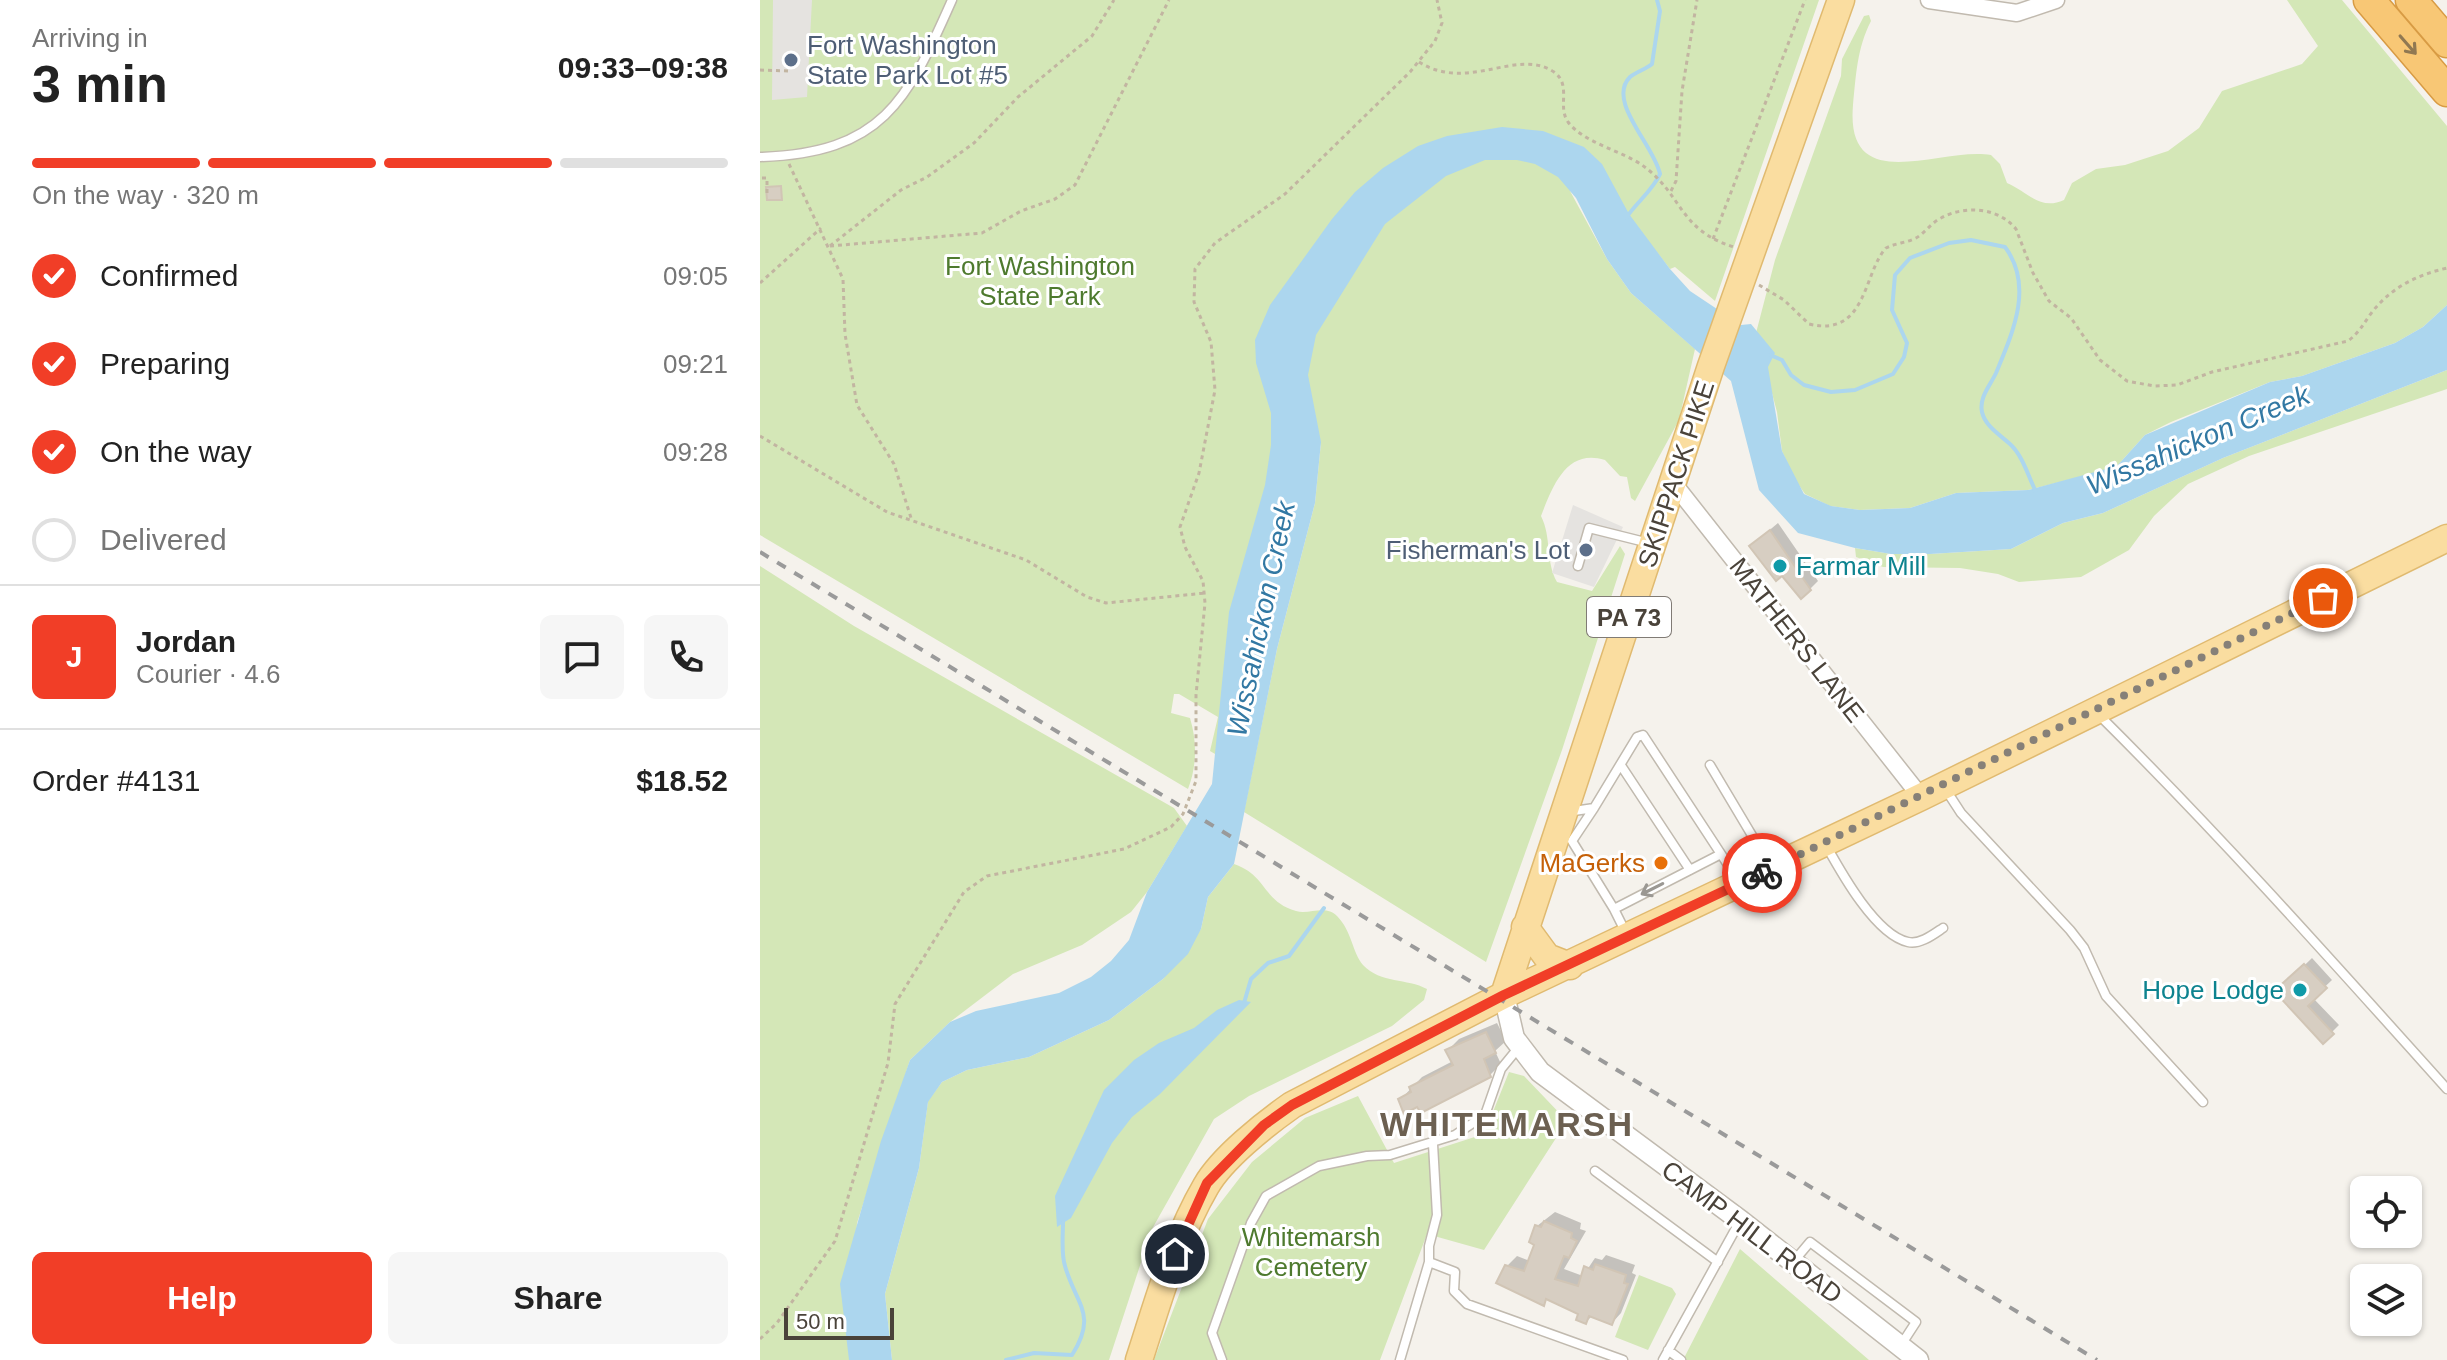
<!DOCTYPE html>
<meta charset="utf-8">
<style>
:root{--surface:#fff;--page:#f6f6f6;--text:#222;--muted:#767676;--line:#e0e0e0;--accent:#f13e27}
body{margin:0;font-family:Helvetica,sans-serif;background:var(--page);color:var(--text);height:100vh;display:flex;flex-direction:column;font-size:30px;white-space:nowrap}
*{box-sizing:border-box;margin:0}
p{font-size:26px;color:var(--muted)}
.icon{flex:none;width:44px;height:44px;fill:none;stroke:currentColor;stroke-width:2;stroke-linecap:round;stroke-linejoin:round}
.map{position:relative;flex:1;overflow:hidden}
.panel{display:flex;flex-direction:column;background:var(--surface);width:760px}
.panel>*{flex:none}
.buttons{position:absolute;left:1590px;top:1176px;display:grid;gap:16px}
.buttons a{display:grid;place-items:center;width:72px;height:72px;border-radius:12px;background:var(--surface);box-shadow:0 2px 6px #0004;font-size:40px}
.scale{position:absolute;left:24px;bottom:20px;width:110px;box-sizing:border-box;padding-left:8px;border:4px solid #4a433a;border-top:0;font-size:22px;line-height:28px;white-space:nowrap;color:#4a433a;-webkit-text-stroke:6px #fff;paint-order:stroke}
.pin{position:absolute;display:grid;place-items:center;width:68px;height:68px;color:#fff;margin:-34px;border:4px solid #fff;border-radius:50%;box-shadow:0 2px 8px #0007}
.courier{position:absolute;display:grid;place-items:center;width:80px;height:80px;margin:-40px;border:6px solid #f13e27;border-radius:50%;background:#fff;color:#222;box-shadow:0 2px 10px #0007}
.head em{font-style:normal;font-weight:800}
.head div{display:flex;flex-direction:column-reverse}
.head{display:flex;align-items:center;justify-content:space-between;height:136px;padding:0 32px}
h1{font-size:52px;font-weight:800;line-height:60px}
.bar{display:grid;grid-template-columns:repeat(4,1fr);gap:12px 8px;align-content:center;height:96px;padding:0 32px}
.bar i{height:10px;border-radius:6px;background:var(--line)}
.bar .selected{background:var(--accent)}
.bar p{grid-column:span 4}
.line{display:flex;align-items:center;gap:20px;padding:0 32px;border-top:2px solid var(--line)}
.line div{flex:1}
.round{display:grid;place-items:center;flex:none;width:84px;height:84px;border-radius:12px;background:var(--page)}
ol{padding:0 32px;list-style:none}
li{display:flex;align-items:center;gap:24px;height:88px}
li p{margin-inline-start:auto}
li .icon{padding:8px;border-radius:50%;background:var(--accent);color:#fff;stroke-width:4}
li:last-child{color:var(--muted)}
li i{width:44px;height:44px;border:4px solid var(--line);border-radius:50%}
.primary-button{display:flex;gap:16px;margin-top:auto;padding:16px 32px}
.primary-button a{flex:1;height:92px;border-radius:12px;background:var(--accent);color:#fff;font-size:32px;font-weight:800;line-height:92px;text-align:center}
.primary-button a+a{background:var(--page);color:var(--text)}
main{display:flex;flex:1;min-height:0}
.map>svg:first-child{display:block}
.green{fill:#d4e7b7}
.parking{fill:#e5e3e0}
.water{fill:#acd6ee}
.shadow{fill:#0003}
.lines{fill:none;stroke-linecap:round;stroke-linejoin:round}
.stream{stroke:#acd6ee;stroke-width:4}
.building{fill:#d7cec2;stroke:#d1c5b5;stroke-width:2}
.service-casing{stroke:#c1baaf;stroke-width:11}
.minor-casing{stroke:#c1baaf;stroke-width:19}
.tertiary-casing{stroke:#c1baaf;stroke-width:23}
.primary-casing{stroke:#e0ba70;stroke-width:29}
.motorway-casing{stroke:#d89b44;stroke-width:33}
.path{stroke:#c2b5a1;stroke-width:3;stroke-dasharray:4 4;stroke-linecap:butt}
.service{stroke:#fff;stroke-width:8}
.minor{stroke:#fff;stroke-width:16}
.tertiary{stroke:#fff;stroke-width:20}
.primary{stroke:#fadda0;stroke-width:26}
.motorway{stroke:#f8c775;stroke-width:30}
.rail{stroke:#9a9a9a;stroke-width:4;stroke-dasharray:10 10;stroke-linecap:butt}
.oneway{stroke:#907852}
.oneway2{stroke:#9b9893}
.done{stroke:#868078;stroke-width:8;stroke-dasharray:0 14.4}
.route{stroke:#f13e27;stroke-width:10}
.service-dot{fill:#5c6f8a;stroke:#fff;stroke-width:3}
.culture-dot{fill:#0f9aa8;stroke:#fff;stroke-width:3}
.food-dot{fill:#e8710a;stroke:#fff;stroke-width:3}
.labels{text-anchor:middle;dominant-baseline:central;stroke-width:6;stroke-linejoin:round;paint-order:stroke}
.shield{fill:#fff;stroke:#807b75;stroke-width:2}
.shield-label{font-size:24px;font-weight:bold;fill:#4a433a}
.service-label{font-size:26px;fill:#4e5e75;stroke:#fff;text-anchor:start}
.park-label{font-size:26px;fill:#4e7a2e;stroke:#fff}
.street-label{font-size:26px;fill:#4a433a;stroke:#fff}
.culture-label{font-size:26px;fill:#0d838f;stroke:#fff;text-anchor:start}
.food-label{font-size:26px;fill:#c56008;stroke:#fff;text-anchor:end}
.water-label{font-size:28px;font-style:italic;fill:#3278a3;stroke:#fff}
.district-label{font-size:34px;font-weight:bold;letter-spacing:2px;fill:#6c6051;stroke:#fff}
</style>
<main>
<section class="panel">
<div class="head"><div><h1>3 min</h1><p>Arriving in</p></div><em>09:33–09:38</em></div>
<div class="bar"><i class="selected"></i><i class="selected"></i><i class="selected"></i><i></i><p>On the way · 320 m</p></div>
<ol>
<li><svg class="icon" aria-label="check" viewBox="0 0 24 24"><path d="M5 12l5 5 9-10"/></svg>Confirmed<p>09:05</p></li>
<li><svg class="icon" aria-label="check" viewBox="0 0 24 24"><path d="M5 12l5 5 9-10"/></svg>Preparing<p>09:21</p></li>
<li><svg class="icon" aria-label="check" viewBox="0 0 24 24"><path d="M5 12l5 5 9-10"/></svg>On the way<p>09:28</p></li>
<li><i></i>Delivered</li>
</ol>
<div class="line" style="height:144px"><b class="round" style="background:var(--accent);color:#fff">J</b><div><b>Jordan</b><p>Courier · 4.6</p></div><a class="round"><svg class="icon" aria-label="chat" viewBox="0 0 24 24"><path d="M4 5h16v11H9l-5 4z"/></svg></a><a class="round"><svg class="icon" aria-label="phone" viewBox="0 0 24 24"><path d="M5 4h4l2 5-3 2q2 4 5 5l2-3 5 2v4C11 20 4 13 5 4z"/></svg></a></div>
<div class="line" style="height:104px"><div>Order #4131</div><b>$18.52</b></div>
<div class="primary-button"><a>Help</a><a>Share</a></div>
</section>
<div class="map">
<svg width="1687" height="1360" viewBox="0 0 1687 1360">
<rect width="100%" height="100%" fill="#f5f2ec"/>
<path class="green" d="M0,0H1059L955,301L915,267L910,269L896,251L810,191L847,259L871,293L935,349L919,420L875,501L871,498L867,477L860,476L845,460C807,448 793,485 781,516C792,538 785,560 797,582L832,591L860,546L865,554L802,750L726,962L484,812L517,649L555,503L561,442L482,770L450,751L458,717L419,694H414L411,713L430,718C437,741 437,766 428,789L0,535Z
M1527,0H1582L1687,126V305L1663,327L1635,343L1542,376L1510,382L1411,422L1385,435L1357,466L1332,474L1268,490L1196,493L1150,508L1100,510L1070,506L1045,494L1034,478L1022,451L1017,412L996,333L1015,260L1081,76L1082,59L1104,16L1109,15L1111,21C1097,48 1096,76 1093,105C1085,199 1181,146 1231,155L1240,164L1247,183C1268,192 1280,211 1304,200L1312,183L1336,169L1365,165L1408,151L1439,128L1462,91L1542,64L1558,46Z
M1687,370V389L1489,456L1428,484L1394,516L1369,550L1321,577L1259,582L1238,574L1200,568L1123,567L1096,557L1095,548L1131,554H1170L1251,549L1303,523L1343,513L1463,458Z
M0,566L94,626L414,808L427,826L387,892L371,912L322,945L253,974L190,1022L150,1060L97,1223L89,1360H0Z
M474,864C508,876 502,901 536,911C549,915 566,904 577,916C592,931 592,952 603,965C621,984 647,978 667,989L664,1000L632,1026L489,1096L454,1119L392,1229L349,1360H132L125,1294L159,1168L168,1101L182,1082L207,1070L269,1057L349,1020L403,979L441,929L448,897Z
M749,1072L764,1076L807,1121L724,1250L667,1234L620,1360H394L448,1219L492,1162L545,1118L598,1096L634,1163L724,1134Z
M980,1249L1109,1360H923Z
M879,1275L912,1288L916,1294L888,1350L855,1337Z"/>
<path class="parking" d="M13,0H52L47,97L12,100Z
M813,505L863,527L834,587L792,573Z"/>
<path class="water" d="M742,127L783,131L824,147L842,164L869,214L910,269L930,291L981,325L991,324L1015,353L1008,367L1022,451L1044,494L1071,506L1100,510L1150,508L1196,493L1268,490L1357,466L1385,435L1510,382L1542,376L1635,343L1663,327L1687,305V370L1463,458L1343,513L1303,523L1251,549L1170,554H1131L1095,548L1038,533L999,490L971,381L871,293L847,259L816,198L798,177L775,164L757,160H725L686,176L625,224L556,335L548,375L561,442L555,503L517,649L474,864L448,897L441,929L428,954L403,979L349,1020L269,1057L207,1070L182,1082L168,1102L159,1168L125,1294L132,1360H89L80,1284L121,1141L150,1060L190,1022L216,1011L299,993L331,977L351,961L369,940L387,892L452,784L469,612L505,485L511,445V413L496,363L495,340L510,305L572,219L595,192L623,168L658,146L687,136Z
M479,1000L491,1002L400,1094L372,1117L352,1143L311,1218L297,1227L295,1196L344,1090L374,1060L399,1043L434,1028L457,1010Z"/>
<path class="shadow" d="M1018,523L1058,581L1050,589L1000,538Z
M1552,958L1572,980L1553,998L1579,1025L1563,1041L1517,992Z
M737,1023L746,1041L735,1051L741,1064L730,1075L658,1104L640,1100L662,1077L693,1061L688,1050L699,1039Z
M795,1212L821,1223L820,1229L826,1231L804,1269L823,1276L835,1258L842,1260L846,1255L875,1265L872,1273L876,1275L861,1313L852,1323L833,1315L826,1322L821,1312L788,1298L783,1303L747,1266L757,1256L770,1261L777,1244L772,1241L777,1226Z"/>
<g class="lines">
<path class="stream" d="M866,218C876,203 893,190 900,174C894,145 846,101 870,77C876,72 886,69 892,64L900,11L897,0
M1010,355L1022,360L1031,375L1044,385L1071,392L1095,390L1133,374L1144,357L1147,343L1132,310L1135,275L1150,258L1189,243L1211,240L1245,247C1274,286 1253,332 1236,373C1230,386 1219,397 1222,412C1225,426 1240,435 1250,444C1263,456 1268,476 1276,492
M484,1003L491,979L508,963L529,956L564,908
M246,1360L274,1353L312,1355C338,1314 316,1305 305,1266C301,1254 303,1235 303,1222"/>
</g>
<path class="building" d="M21,186L22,200H7L6,187Z
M1010,530L1051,590L1041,599L1022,576L1016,581L989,546Z
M1544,964L1567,988L1548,1006L1574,1034L1563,1044L1514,991Z
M726,1032L736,1053L724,1059L731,1077L661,1113L657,1107L644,1114L638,1099L651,1092L649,1087L693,1065L685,1050Z
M784,1221L812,1233L811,1238L817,1241L809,1258L804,1256L795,1279L818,1286L824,1266L833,1270L835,1264L866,1275L864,1283L868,1284L852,1325L829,1316L826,1324L816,1320L818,1314L786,1299L784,1306L736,1283L745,1265L764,1271L774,1245L769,1242L775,1225L781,1227Z"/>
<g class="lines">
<defs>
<path id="service" d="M0,157C122,153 147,102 192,0
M818,566L829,528L889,543
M1338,714C1460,835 1573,962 1687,1089
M950,765L1009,864
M862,767L930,870
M1186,790L1201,813L1310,930L1324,948L1346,996L1443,1102
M834,808L812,841L854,909L961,854
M807,812L834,808L877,737L883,735L978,880
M1067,847C1082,874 1116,935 1148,942C1160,945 1174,934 1183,928
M854,909L866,933
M673,1144L677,1215L669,1246V1262L695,1272L694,1291L707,1304L863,1360
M835,1171L958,1262
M1034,1261L1050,1242L1156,1322L1141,1345
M908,1350L921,1360
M462,1360L452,1333L491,1223L506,1196L559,1166L607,1156L630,1155L695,1135L725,1115L741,1069L759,1047
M640,1360L669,1262
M903,1360L980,1221"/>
<path id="minor" d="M1169,0L1257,13L1296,0
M914,484L1161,797"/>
<path id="tertiary" d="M744,995L754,1038L780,1072L981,1221L1158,1360"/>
<path id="primary" d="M765,927L787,957L810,966
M744,995L951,366L1081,0
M379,1360C398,1302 415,1239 446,1186C462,1158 505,1124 532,1105L744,995L1161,797L1687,538"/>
<path id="motorway" d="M1609,0L1687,91
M1651,0L1687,42"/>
</defs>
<use href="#service" class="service-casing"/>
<use href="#minor" class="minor-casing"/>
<use href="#tertiary" class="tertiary-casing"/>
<use href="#primary" class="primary-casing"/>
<use href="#motorway" class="motorway-casing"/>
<path class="path" d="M659,62C708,93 757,47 794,72C812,85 797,106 808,122C824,143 860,150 882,165C923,194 918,230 974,247
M0,70L31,71
M29,164L83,279L85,334L97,405L134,464L152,521
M2,178H7V193
M911,191L916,181L922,91L937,0
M953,239L1045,0
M70,246L222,233L261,211L295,199L315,185L409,0
M70,246L141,190L167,177L214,143L258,97L332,36L354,0
M0,283L61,228
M999,285L1024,300L1049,324C1107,338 1103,273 1126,248C1136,243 1146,243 1156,238C1165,233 1171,223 1181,218C1205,205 1238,207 1256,229L1273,273L1289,301L1311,318L1340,360L1367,381L1394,386L1417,385L1452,372L1588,341C1599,333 1604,323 1612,312C1632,287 1657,275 1687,268
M0,436L127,512L266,560L327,597L346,603L445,593
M0,1339L17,1323L75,1241L128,1063L135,1004L204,892L227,876L364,849L411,827L423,814L436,781V695L445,603L443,581L425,547L420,527L439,473L455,390L451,342L434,302L435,269L455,243L525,194L650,72L675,41L682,23L677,0"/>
<use href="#service" class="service"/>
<use href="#minor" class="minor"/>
<use href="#tertiary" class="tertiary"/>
<use href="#primary" class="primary"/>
<use href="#motorway" class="motorway"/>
<path class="rail" d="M0,552L1337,1360"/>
</g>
<defs><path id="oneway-shaft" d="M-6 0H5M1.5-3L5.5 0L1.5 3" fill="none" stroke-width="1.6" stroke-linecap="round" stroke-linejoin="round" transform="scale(2)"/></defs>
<use class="oneway" href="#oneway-shaft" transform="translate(1648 45) rotate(49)"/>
<use class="oneway2" href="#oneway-shaft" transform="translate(892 889) rotate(153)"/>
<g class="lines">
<path class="done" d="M1002,873L1563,598"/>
<path class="route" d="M415,1254L447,1183L504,1125L532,1105L744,995L1002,873"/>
</g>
<g class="service-dot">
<circle cx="31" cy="60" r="8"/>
<circle cx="826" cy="550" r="8"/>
</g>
<g class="culture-dot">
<circle cx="1020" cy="566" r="8"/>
<circle cx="1540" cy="990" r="8"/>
</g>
<circle class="food-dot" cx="901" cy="863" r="8"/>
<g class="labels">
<rect class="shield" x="827" y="597" width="84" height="40" rx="6"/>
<g class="shield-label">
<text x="869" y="617">PA 73</text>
</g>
<g class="service-label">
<text x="47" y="45">Fort Washington<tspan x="47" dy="30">State Park Lot #5</tspan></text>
<text x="810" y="550" text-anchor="end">Fisherman's Lot</text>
</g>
<g class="park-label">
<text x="280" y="266">Fort Washington<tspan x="280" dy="30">State Park</tspan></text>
<text x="551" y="1237">Whitemarsh<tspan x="551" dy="30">Cemetery</tspan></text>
</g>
<g class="street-label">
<text transform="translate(916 474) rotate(-72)">SKIPPACK PIKE</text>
<text transform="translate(1037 640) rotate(52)">MATHERS LANE</text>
<text transform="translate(992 1232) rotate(37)">CAMP HILL ROAD</text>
</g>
<g class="culture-label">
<text x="1036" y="566">Farmar Mill</text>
<text x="1524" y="990" text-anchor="end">Hope Lodge</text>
</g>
<g class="food-label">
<text x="885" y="863">MaGerks</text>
</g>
<g class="water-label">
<text transform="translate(1438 440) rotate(-23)">Wissahickon Creek</text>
<text transform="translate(501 619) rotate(-78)">Wissahickon Creek</text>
</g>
<g class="district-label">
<text x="747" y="1124">WHITEMARSH</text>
</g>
</g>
</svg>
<div class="buttons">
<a><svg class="icon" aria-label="locate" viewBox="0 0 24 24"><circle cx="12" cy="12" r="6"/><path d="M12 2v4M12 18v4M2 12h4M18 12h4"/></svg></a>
<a><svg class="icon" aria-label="layers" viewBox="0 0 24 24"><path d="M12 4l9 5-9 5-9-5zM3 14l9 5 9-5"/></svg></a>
</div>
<div class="scale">50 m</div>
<div class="pin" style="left:1563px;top:598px;background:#ea580c"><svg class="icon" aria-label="bag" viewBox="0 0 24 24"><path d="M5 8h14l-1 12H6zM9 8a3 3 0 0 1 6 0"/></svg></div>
<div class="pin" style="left:415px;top:1254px;background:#1f2937"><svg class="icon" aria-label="home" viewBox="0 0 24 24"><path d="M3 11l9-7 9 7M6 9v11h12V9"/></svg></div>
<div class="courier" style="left:1002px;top:873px"><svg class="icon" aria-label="bike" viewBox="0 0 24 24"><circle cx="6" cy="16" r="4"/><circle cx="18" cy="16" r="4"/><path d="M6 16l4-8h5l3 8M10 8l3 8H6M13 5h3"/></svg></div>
</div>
</main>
